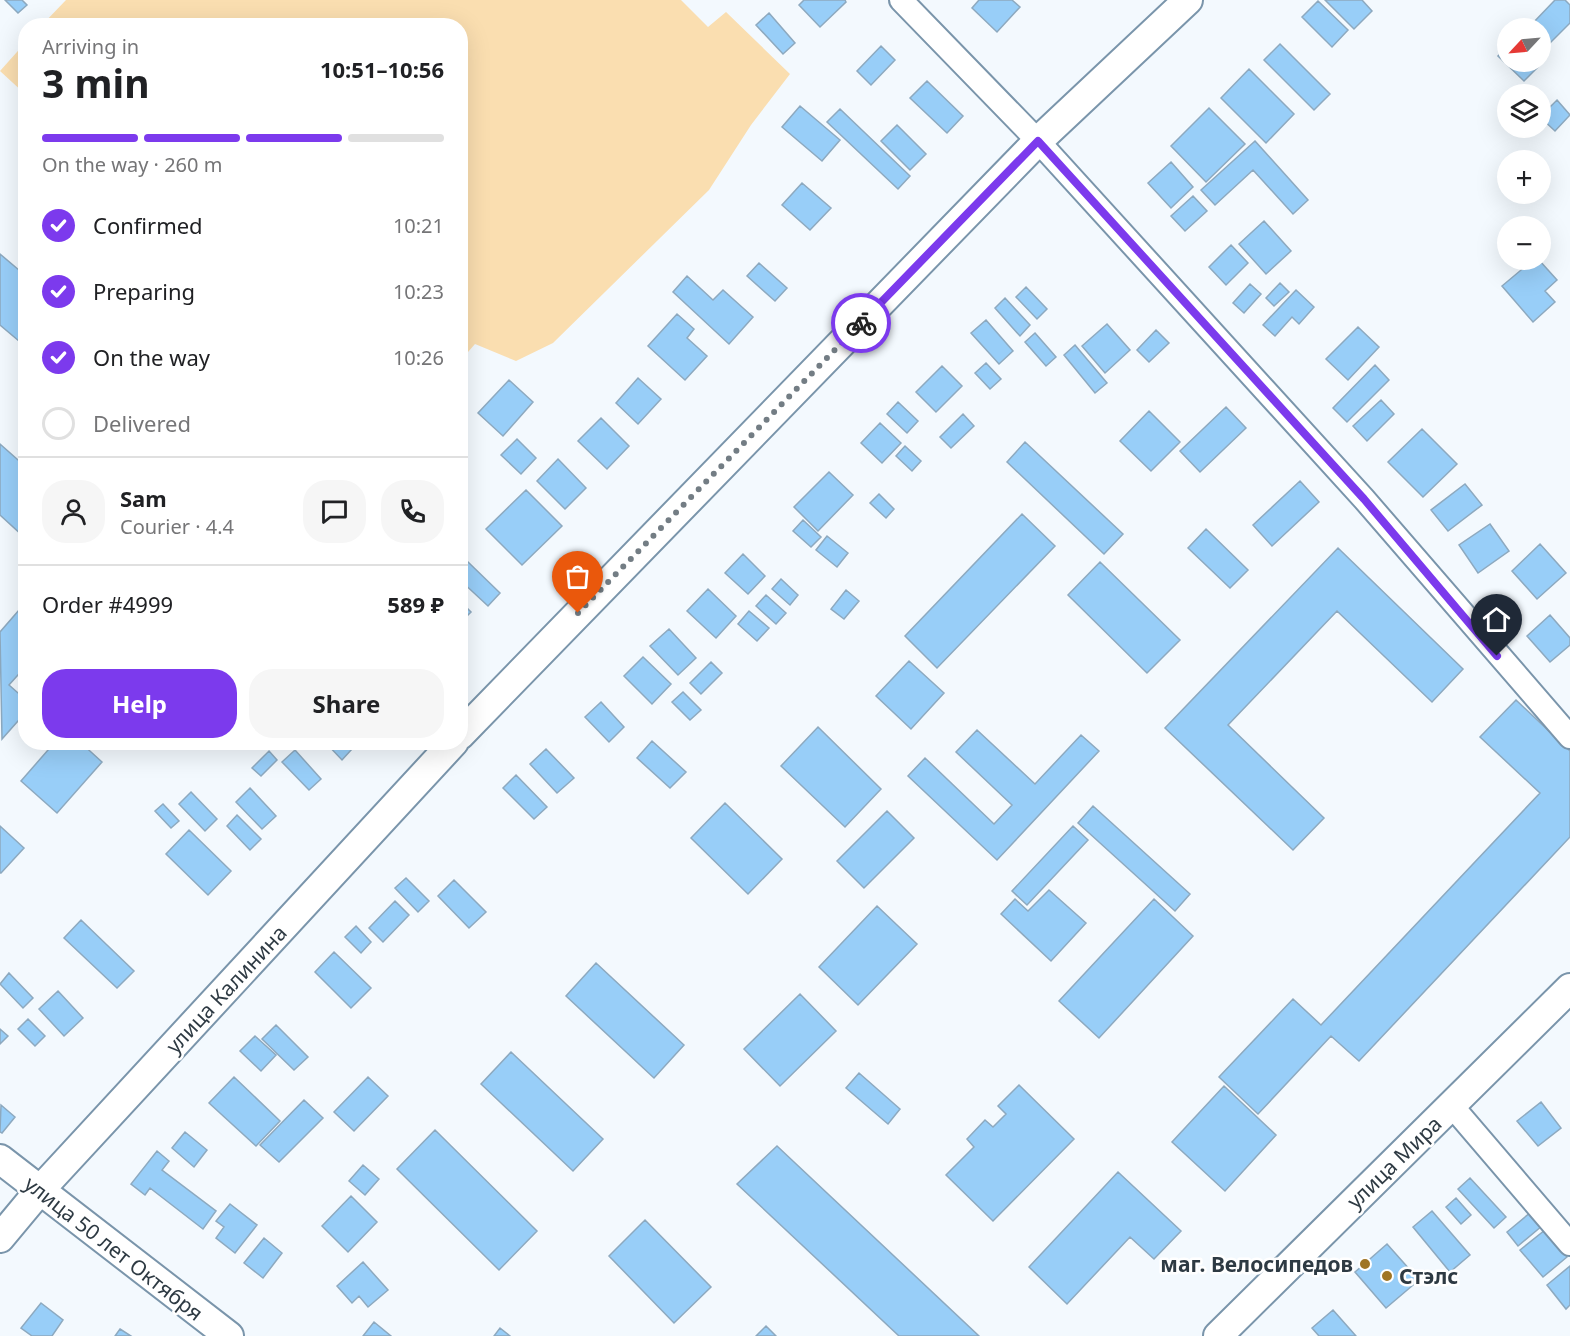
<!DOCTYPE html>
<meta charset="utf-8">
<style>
:root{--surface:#fff;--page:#f6f6f6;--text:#202124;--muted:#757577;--line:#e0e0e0;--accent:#7c3aed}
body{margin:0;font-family:"Noto Sans",sans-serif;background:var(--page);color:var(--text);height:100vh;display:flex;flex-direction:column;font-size:22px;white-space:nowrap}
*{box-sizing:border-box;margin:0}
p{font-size:20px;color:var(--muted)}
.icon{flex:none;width:33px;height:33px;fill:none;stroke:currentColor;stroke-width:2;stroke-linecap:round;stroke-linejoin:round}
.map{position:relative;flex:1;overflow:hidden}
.panel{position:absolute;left:18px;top:18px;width:450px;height:732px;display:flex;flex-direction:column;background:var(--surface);border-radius:24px;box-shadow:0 6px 24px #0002}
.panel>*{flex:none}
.needle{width:39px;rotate:244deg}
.buttons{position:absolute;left:1497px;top:18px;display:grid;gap:12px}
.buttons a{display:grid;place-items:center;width:54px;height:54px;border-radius:50%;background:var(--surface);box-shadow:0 6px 24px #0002;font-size:30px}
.pin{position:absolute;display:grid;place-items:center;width:51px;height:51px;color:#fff;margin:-62px -26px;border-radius:50% 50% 50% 0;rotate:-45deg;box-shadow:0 0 6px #0007}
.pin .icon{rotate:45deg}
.courier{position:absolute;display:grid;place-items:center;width:60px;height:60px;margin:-30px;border:4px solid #7c3aed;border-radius:50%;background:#fff;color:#222;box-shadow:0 2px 8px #0007}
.headline em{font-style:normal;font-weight:700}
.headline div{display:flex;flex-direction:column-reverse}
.headline{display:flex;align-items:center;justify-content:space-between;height:102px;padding:0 24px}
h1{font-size:39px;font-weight:700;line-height:45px}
.bar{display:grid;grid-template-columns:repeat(4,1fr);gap:9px 6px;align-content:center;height:72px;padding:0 24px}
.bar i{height:8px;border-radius:4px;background:var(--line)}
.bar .active{background:var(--accent)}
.bar p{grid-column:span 4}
.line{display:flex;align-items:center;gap:15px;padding:0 24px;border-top:2px solid var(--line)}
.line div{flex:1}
.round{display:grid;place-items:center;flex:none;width:63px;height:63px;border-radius:24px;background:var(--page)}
ol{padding:0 24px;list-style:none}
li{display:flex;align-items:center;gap:18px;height:66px}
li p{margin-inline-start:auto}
li .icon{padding:6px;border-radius:50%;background:var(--accent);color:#fff;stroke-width:4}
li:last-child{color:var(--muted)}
li i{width:33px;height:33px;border:3px solid var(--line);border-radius:50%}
.primary-button{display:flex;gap:12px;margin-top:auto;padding:12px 24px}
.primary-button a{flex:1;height:69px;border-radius:24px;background:var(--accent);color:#fff;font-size:24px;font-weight:700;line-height:69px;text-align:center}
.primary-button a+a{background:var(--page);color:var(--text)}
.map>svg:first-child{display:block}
.green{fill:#fadeb0}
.building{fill:#98cef8;stroke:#8da9bf;stroke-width:1.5}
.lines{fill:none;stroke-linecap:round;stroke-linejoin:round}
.minor-casing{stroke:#7a95ab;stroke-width:26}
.tertiary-casing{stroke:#7a95ab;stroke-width:32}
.minor{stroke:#fff;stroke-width:22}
.tertiary{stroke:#fff;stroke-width:28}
.done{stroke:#737d84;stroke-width:6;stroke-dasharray:0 10.8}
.route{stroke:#7c3aed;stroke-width:8}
.poi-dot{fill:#9f7524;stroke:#fff;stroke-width:2}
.labels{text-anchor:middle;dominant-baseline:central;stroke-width:5;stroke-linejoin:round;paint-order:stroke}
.street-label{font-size:21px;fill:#2e3a43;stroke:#fff}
.poi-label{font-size:21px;font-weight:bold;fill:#2e3a43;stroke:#fff;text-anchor:end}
</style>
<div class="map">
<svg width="1570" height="1336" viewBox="0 0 1570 1336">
<rect width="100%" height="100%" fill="#f3f9fe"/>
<path class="green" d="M66,0H681L708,27L726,12L790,74L751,125L709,190L553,343L516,361L475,344L461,360L460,26L42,25Z
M25,43V94L0,71Z"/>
<path class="building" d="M5,0H22L27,5L18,13Z
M804,0H845L846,2L820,27L799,5Z
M979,0H1012L1020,7L997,32L972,8Z
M1325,0H1362L1372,11L1354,29Z
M1555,0H1565L1570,5V23L1549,44L1540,35V28H1534L1531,25Z
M1318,1L1348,30L1332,47L1302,17Z
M769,13L795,43L783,54L756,25Z
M1280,44L1330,94L1314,110L1264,60Z
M881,46L895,60L871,85L857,71Z
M1508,47V62L1542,63L1524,81L1498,56Z
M1249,69L1294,114L1266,143L1221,98Z
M927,81L963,116L947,133L910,98Z
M1557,100L1570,115L1555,131L1540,117Z
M800,106L840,140L822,161L782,127Z
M1209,108L1245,144L1206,182L1171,146Z
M840,109L910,176L898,189L827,122Z
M897,125L926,154L910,170L881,141Z
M1255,141L1308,200L1293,214L1253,170L1215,205L1201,190Z
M1171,162L1193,187L1171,208L1148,183Z
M802,183L831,208L810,230L782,205Z
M1193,196L1207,211L1185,231L1171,216Z
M1264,221L1291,251L1266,274L1239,244Z
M1231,245L1248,263L1226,285L1209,267Z
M0,254L26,276V347L0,325Z
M1533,260H1539L1557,280L1545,291L1555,302L1533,322L1502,286Z
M759,263L787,288L775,301L747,276Z
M687,276L713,300L723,290L753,317L729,344L673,292Z
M1280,283L1289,292L1274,306L1266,298Z
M1250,284L1261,294L1244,313L1233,303Z
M1026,287L1047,309L1037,319L1016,297Z
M1296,290L1314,307L1299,324L1292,317L1275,336L1263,325Z
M1005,298L1030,325L1020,336L995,308Z
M677,314L694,329L687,338L707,356L685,380L648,346Z
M986,320L1013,351L999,364L971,333Z
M1107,324L1130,350L1105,373L1082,346Z
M1358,327L1379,347L1348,380L1326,359Z
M1156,330L1169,343L1149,362L1137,350Z
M1035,333L1056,357L1046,366L1025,342Z
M1075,345L1107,383L1095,393L1064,355Z
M986,363L1001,379L990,389L975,373Z
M1375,365L1389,380L1347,422L1333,408Z
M942,366L962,386L936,412L916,392Z
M638,378L661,399L638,424L616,403Z
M509,380L533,402L503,436L478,413Z
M1381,400L1394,414L1367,441L1353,426Z
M898,402L918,421L907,433L887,414Z
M1226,407L1246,428L1200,472L1180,451Z
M1149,411L1180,442L1151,471L1120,441Z
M963,414L974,426L951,448L940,437Z
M601,418L629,446L607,469L578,441Z
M880,423L901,443L882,463L861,443Z
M1422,429L1457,464L1423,497L1388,462Z
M517,439L536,458L521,474L501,455Z
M1025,442L1123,534L1104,554L1007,462Z
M0,444L26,467L23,536L0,515Z
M905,446L921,461L912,471L896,456Z
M558,459L586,488L565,509L537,481Z
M829,472L853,495L818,531L794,507Z
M1300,481L1319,502L1272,546L1253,525Z
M1465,484L1482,505L1448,531L1431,510Z
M526,490L562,526L522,565L486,529Z
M879,494L894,509L886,518L870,503Z
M1022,514L1055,546L937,668L905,636Z
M803,520L821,537L811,547L793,531Z
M1490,524L1509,551L1478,573L1459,545Z
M1206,529L1248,570L1230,588L1188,548Z
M827,536L848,553L837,567L816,550Z
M1540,544L1566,573L1537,599L1512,571Z
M1338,548L1463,669L1432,702L1337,611L1228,725L1324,818L1293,850L1165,728Z
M743,554L765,576L748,594L725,573Z
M467,561L500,593L488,606L460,580V568Z
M1100,562L1180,640L1147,673L1068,595Z
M781,579L798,595L790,605L772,589Z
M708,589L736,616L716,638L687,611Z
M846,590L859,601L844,619L831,609Z
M766,595L786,613L776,624L756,606Z
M460,601L471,612L460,623Z
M26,602V666L9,685L26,700V712L2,739L0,632Z
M749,611L769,628L757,641L738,624Z
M1550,615L1570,638V645L1550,662L1527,636Z
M669,629L696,658L678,675L650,646Z
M643,657L671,684L652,704L624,676Z
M909,661L944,693L911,729L876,696Z
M711,662L722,673L701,694L690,683Z
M683,692L701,710L690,720L672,702Z
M1516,700L1570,751V837L1359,1061L1331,1036L1258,1114L1219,1077L1293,999L1321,1025L1540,793L1480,737Z
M601,702L624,727L609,742L585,717Z
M818,727L881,789L845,827L781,766Z
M977,730L1035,784L1081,735L1099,751L997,860L908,776L925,758L994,824L1012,805L956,752Z
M652,741L686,772L670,788L637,758Z
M55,742H80L102,762L57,813L21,781Z
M325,742H345L352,749L342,760Z
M546,749L574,778L557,793L530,764Z
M295,750L321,779L309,790L282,762Z
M269,751L277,760L261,776L252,768Z
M516,775L547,807L534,819L503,788Z
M250,788L276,816L262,829L236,802Z
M191,792L217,819L205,831L179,804Z
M725,803L782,859L748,894L691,838Z
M163,804L179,821L171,828L155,811Z
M1093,806L1190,894L1175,911L1078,823Z
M887,811L914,838L864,888L837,861Z
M237,815L261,839L250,850L227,826Z
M0,826L24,848L1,873H0Z
M1073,826L1088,840L1027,905L1012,891Z
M189,830L231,871L208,895L166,854Z
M406,878L429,901L418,912L395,888Z
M454,880L486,912L469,928L438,896Z
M1049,890L1086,923L1051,961L1001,914L1015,899L1028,911Z
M1154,899L1193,936L1099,1038L1059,1001Z
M395,901L409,915L383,942L369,928Z
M877,906L917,944L858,1005L819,967Z
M81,920L134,971L117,988L64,938Z
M356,926L371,942L361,953L345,937Z
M334,952L371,988L351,1008L315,972Z
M596,963L684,1045L654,1078L566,996Z
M9,973L33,998L23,1008L0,984Z
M58,991L83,1018L64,1036L39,1009Z
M800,994L836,1031L780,1086L744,1049Z
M28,1019L45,1036L35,1046L18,1029Z
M276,1025L308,1057L294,1070L262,1039Z
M0,1029L8,1036L0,1044Z
M255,1036L276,1055L261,1071L240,1051Z
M511,1052L603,1139L573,1171L481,1084Z
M859,1073L900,1109L888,1124L846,1088Z
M234,1077L280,1121L256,1146L209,1103Z
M368,1077L388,1096L354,1131L334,1112Z
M1019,1085L1074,1139L993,1221L946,1175L974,1147L967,1139L985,1120L993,1127L1006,1114L998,1106Z
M1224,1086L1276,1135L1225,1191L1172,1142Z
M304,1100L323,1118L279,1162L260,1145Z
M1541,1102L1561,1128L1538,1146L1517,1121Z
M1,1105L15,1117L2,1133L0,1132Z
M435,1130L537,1231L499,1270L397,1169Z
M185,1132L207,1150L194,1167L172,1148Z
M777,1146L979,1336H899L737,1184Z
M157,1151L169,1161L162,1170L216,1211L203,1229L150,1188L145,1195L131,1184Z
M363,1165L379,1179L365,1195L349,1181Z
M1118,1172L1181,1231L1154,1259L1130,1237L1067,1304L1029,1267Z
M1470,1178L1506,1217L1494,1228L1458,1189Z
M351,1196L377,1222L348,1252L322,1226Z
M1456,1198L1471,1215L1461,1224L1446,1207Z
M230,1204L257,1225L235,1253L216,1238L224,1227L216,1221Z
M1432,1211L1470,1255L1450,1272L1413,1227Z
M1531,1212L1542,1226L1518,1246L1507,1232Z
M645,1220L711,1287L674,1323L609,1256Z
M1545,1230L1567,1257L1543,1277L1520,1250Z
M264,1238L282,1253L263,1278L244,1263Z
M1387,1244L1419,1280L1386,1308L1355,1272Z
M363,1262L388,1290L368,1307L359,1296L352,1303L337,1286Z
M1570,1266V1305L1566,1309L1547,1285Z
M41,1303L63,1320L52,1336H32L21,1328Z
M1333,1310L1356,1336H1319L1312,1328Z
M374,1322L391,1336H363Z
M766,1326L776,1336H756Z
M500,1328L510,1336H494Z
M120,1329L131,1336H115Z"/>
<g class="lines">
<defs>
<path id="minor" d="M901,0L1038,141L1364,499L1570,737
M1452,1106L1570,1244"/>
<path id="tertiary" d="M460,735L1038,141L1188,0
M0,1159L229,1336
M0,1238L40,1190L454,742
M1218,1336L1570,988"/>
</defs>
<use href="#minor" class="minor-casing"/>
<use href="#tertiary" class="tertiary-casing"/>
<use href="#minor" class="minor"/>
<use href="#tertiary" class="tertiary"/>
</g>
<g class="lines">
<path class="done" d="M578,613L861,323"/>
<path class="route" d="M861,323L1038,141L1364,499L1497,656"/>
</g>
<g class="poi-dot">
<circle cx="1365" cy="1264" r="6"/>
<circle cx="1387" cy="1276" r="6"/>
</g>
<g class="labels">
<g class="street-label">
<text transform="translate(226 989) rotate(-47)">улица Калинина</text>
<text transform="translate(1394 1162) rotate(-44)">улица Мира</text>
<text transform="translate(114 1248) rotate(38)">улица 50 лет Октября</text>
</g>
<g class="poi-label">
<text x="1353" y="1264">маг. Велосипедов</text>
<text x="1399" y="1276" text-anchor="start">Стэлс</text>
</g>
</g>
</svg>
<div class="buttons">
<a><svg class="needle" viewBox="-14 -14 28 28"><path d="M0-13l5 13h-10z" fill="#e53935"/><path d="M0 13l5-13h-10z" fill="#757577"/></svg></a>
<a><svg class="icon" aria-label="layers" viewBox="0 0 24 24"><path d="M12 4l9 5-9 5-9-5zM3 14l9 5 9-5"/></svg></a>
<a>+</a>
<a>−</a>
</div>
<div class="pin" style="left:578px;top:613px;background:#ea580c"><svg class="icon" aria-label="bag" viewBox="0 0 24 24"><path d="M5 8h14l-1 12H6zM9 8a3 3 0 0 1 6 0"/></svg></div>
<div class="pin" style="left:1497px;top:656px;background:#1f2937"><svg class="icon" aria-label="home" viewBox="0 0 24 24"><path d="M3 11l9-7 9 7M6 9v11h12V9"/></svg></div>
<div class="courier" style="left:861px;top:323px"><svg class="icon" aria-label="bike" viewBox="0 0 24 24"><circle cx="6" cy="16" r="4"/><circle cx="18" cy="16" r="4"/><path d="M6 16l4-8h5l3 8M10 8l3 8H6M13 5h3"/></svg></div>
<section class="panel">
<div class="headline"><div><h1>3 min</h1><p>Arriving in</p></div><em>10:51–10:56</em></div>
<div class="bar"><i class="active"></i><i class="active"></i><i class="active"></i><i></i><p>On the way · 260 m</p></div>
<ol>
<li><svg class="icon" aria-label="check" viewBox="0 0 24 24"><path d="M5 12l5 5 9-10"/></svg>Confirmed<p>10:21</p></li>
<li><svg class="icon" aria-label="check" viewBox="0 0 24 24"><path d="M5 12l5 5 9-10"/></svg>Preparing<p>10:23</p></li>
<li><svg class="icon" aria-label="check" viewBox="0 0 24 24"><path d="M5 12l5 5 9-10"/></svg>On the way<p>10:26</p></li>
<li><i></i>Delivered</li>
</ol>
<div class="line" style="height:108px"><a class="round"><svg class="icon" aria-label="person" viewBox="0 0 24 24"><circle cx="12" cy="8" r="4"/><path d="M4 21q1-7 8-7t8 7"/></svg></a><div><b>Sam</b><p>Courier · 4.4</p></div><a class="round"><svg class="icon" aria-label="chat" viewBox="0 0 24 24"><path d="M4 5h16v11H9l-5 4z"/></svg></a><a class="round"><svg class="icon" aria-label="phone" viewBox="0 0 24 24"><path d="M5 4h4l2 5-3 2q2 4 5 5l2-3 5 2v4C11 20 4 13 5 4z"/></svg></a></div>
<div class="line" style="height:78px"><div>Order #4999</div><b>589 ₽</b></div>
<div class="primary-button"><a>Help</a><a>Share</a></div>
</section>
</div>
